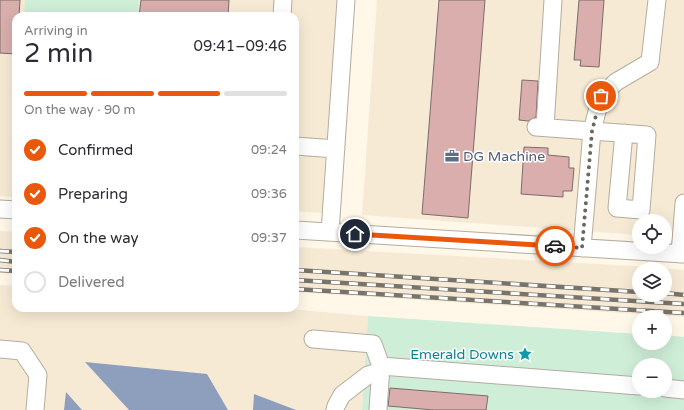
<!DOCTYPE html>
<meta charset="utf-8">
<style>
:root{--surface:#fff;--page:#f2f2f3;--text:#2b2b33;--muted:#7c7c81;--line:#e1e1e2;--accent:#ea580c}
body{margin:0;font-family:"Varela Round",sans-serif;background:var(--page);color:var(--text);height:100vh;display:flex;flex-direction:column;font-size:15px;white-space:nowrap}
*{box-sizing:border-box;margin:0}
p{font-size:13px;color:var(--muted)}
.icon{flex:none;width:22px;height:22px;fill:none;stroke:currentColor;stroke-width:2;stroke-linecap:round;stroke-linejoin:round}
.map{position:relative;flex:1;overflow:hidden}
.drawer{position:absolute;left:12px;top:12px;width:287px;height:300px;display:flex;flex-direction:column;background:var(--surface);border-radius:12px;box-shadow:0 4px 16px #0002}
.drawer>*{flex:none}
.buttons{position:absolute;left:632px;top:214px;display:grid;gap:8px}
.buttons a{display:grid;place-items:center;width:40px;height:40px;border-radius:50%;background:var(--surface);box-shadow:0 4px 16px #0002;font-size:20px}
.pin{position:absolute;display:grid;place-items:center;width:34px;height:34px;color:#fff;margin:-17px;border:2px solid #fff;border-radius:50%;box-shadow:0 1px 4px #0007}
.courier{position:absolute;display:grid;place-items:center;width:40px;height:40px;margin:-20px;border:3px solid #ea580c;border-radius:50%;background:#fff;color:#222;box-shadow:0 1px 5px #0007}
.head em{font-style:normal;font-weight:600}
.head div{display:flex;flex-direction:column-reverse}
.head{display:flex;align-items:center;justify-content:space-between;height:68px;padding:0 12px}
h1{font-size:26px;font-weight:600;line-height:30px}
.bar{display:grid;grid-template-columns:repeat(4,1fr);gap:6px 4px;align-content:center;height:48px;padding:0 12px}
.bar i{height:5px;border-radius:3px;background:var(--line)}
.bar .selected{background:var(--accent)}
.bar p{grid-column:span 4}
ol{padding:0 12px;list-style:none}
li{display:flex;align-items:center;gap:12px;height:44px}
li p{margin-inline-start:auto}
li .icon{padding:4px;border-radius:50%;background:var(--accent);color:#fff;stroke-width:4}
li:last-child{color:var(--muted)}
li i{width:22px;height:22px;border:2px solid var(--line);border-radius:50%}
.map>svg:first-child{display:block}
.built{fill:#f7ead5;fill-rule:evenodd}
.green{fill:#cfeed8;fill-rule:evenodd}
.water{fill:#8e9fbe}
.building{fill:#d9aeac;stroke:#7d6c6b}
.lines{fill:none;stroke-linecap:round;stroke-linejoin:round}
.minor-casing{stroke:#b4ac9f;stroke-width:19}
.minor{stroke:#fff;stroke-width:17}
.rail-casing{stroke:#79746b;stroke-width:4.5}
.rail{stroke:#fff;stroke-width:3;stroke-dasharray:9;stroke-linecap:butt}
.done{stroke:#6b665e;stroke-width:4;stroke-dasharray:0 7.2}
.route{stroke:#ea580c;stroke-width:5}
.labels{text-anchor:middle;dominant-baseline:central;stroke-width:3;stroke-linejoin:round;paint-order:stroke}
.service-label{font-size:14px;fill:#4e5e75;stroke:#fff;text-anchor:start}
.culture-label{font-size:14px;fill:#0d838f;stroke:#fff;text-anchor:end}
</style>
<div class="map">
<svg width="684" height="410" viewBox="0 0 684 410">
<rect width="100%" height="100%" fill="#fff7e8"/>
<path class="built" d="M0,0H25L24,16H16V131L11,197L0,196Z
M139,0H337L322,213L295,211V16H138Z
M377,0H684V238L665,237V221H639V235L362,215Z
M0,231L16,232V274L0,273Z
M295,247L651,267L684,270V317L295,292ZM639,269H665V295H639Z
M0,285L16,286V308H279L368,316L362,410H0Z"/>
<path class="green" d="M25,0H139L138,16H24Z
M16,131V197H11Z
M368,316L639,334V343H665V335L684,337V410H362ZM639,365H665V391H639Z"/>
<path class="water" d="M85,362L207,374L228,410H129Z
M66,392L82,410H64Z
M254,394L296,410H253Z"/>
<path class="building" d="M0,0H20L19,16H16V54L0,53Z
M141,0H229L228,16H139Z
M439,0H485L468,218L422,214Z
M579,0H604L599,67L580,66L581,60H574Z
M522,80L538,81L536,117L528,121L519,120Z
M524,147L548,148V155L569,157V168H574L572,191H563V197L521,194Z
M390,388L488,396L486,410H434L388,406Z"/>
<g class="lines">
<defs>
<path id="minor" d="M282,16L283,0
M536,127L592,131L601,96L616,82L650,62L657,0
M545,127L553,0
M295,146L336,149
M0,209L16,210
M295,230L684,254
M330,232L346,0
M582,248L592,131L647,135L641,210L617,208L624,133
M680,254L684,203
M313,339L373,344L381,366
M0,349L22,351L38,375L35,410
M665,388L684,390
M335,410L336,406L342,395L368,375L381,371
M378,410L381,366L639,386"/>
</defs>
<use href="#minor" class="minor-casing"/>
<use href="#minor" class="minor"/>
<defs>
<path id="rail" d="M0,251L16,252
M0,260L16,262
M0,270L16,271
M295,270L639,292
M295,280L684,304
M295,289L684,313
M665,293L684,295"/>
</defs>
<use href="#rail" class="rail-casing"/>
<use href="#rail" class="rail"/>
</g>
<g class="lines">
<path class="done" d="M555,246L582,248L592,131L601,96"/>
<path class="route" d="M355,234L555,246"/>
</g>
<defs>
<symbol id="office-bare" viewBox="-9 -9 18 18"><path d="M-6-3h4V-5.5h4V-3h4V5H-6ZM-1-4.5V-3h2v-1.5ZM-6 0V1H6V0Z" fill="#5c6f8a" stroke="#fff" stroke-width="2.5" paint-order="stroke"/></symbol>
<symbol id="sight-bare" viewBox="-9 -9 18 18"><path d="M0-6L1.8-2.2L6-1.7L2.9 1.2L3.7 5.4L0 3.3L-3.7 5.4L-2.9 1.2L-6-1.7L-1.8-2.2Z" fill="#0f9aa8" stroke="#fff" stroke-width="2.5" paint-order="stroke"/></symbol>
</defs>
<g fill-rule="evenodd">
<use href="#office-bare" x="442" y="146" width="20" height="20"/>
<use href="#sight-bare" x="515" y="344" width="20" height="20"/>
</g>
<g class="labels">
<g class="service-label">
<text x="463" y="156">DG Machine</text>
</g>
<g class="culture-label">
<text x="514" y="354">Emerald Downs</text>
</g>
</g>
</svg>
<div class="buttons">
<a><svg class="icon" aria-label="locate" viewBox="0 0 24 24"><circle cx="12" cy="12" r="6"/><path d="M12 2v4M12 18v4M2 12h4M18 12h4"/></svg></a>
<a><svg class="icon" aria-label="layers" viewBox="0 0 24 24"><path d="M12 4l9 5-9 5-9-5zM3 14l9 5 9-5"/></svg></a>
<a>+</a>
<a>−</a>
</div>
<div class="pin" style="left:601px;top:96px;background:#ea580c"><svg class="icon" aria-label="bag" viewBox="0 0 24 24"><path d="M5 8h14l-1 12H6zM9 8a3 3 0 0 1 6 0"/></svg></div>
<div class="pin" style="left:355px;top:234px;background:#1f2937"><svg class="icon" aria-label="home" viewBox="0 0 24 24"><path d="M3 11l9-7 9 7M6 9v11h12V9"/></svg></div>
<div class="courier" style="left:555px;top:246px"><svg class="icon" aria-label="car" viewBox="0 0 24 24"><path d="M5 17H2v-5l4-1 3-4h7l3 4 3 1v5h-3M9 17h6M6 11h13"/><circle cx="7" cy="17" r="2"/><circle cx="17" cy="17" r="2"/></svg></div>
<section class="drawer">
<div class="head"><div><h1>2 min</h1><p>Arriving in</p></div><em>09:41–09:46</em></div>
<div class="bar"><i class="selected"></i><i class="selected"></i><i class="selected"></i><i></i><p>On the way · 90 m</p></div>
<ol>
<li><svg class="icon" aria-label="check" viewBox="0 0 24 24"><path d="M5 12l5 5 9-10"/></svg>Confirmed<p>09:24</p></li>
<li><svg class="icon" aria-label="check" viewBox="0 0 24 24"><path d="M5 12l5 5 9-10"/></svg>Preparing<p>09:36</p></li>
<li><svg class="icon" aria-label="check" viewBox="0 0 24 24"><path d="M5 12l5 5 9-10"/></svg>On the way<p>09:37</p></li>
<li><i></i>Delivered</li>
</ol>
</section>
</div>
